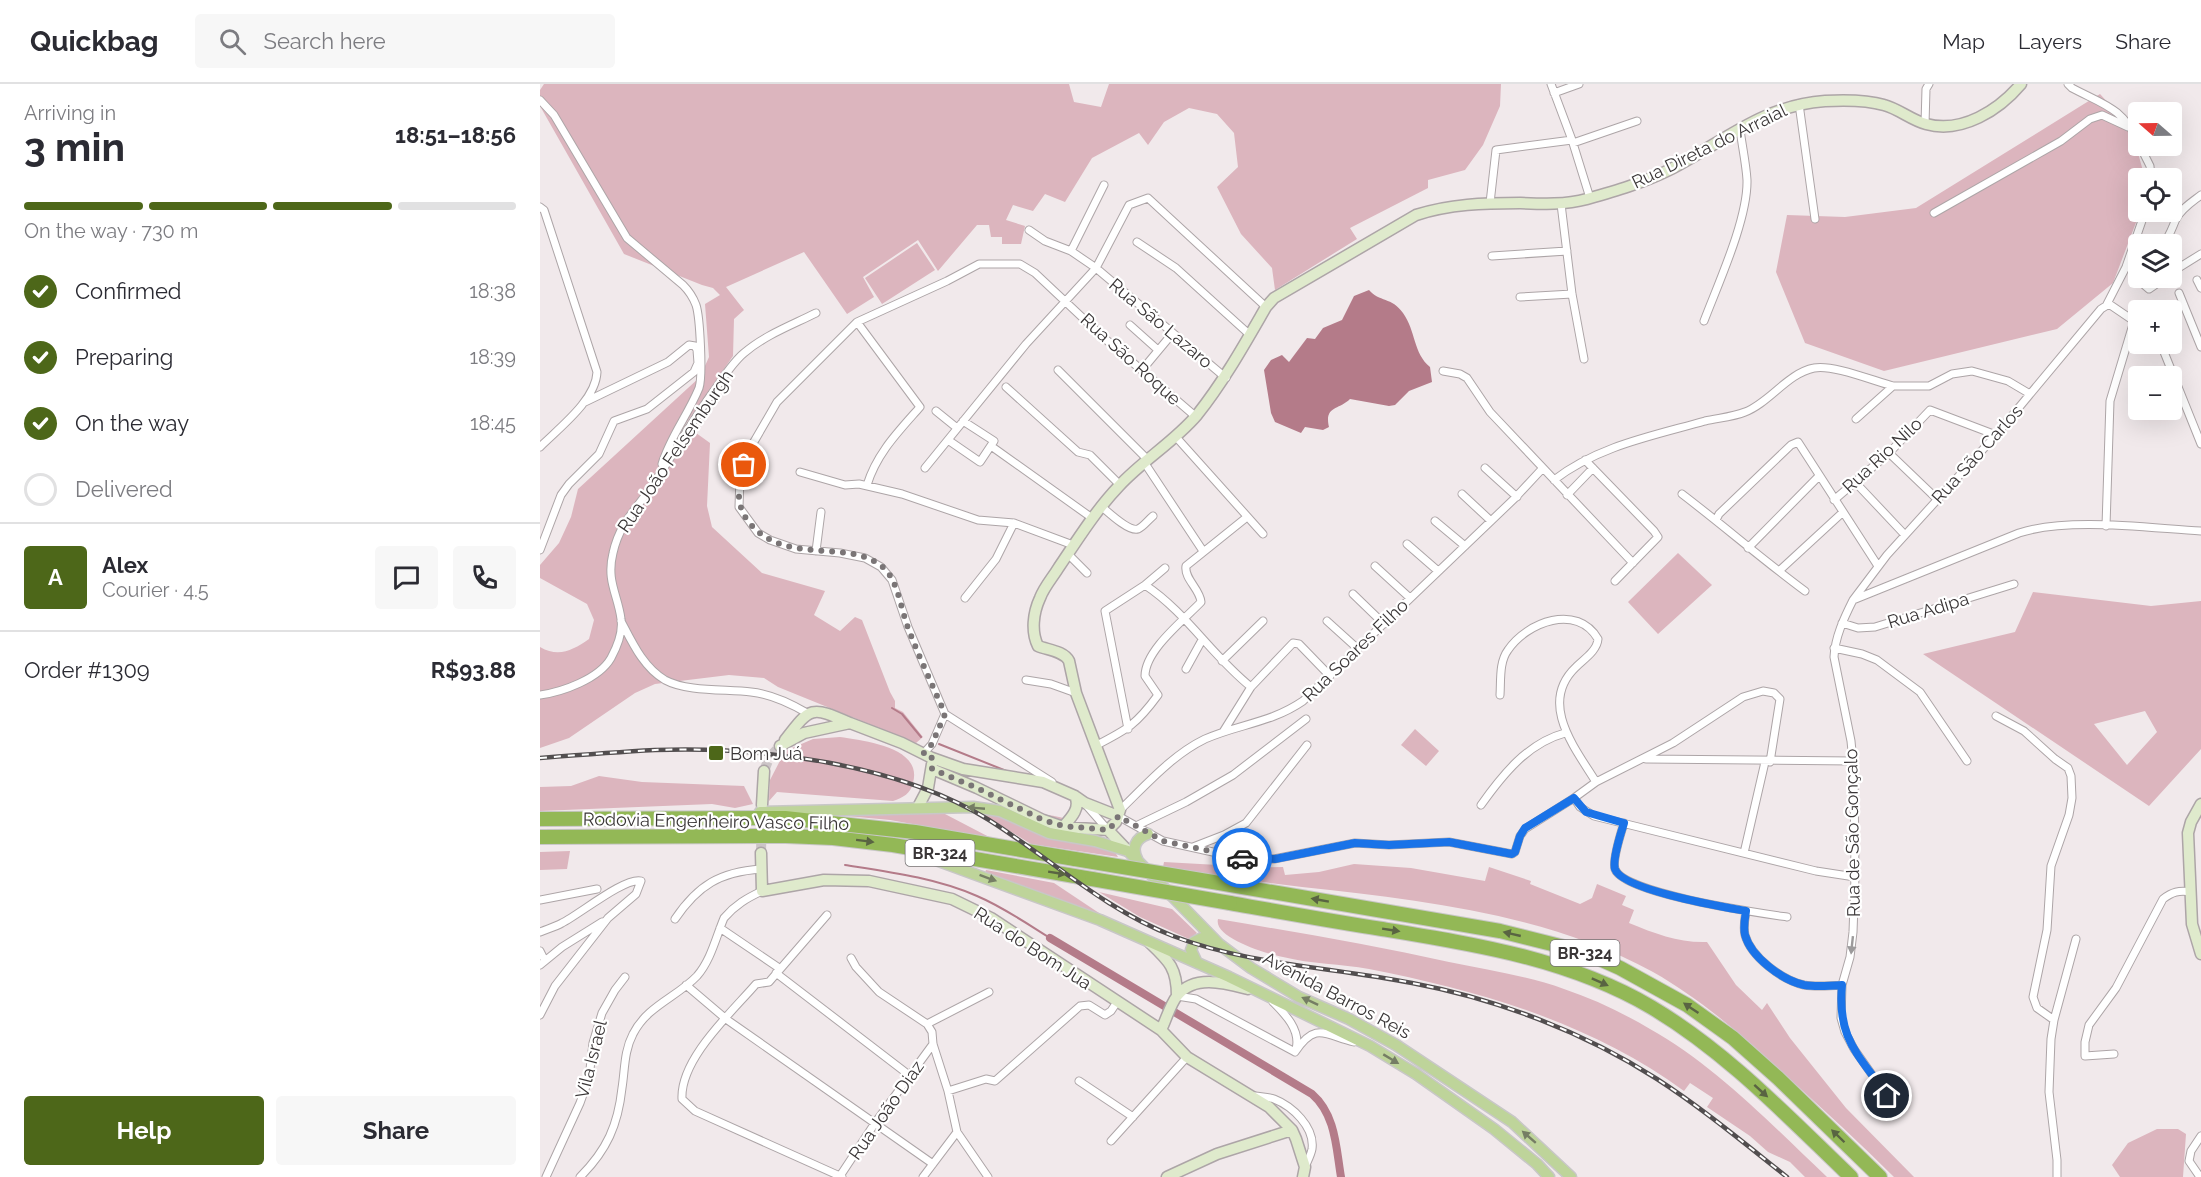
<!DOCTYPE html>
<meta charset="utf-8">
<style>
:root{--surface:#fff;--page:#f7f7f7;--text:#2b2b33;--muted:#7c7c81;--line:#e1e1e2;--accent:#4d6719}
body{margin:0;font-family:Raleway,sans-serif;background:var(--page);color:var(--text);height:100vh;display:flex;flex-direction:column;font-size:22px;white-space:nowrap}
*{box-sizing:border-box;margin:0}
p{font-size:20px;color:var(--muted)}
.icon{flex:none;width:33px;height:33px;fill:none;stroke:currentColor;stroke-width:2;stroke-linecap:round;stroke-linejoin:round}
.map{position:relative;flex:1;overflow:hidden}
.details{display:flex;flex-direction:column;background:var(--surface);width:540px}
.details>*{flex:none}
.needle{width:39px;rotate:290deg}
.controls{position:absolute;left:1588px;top:18px;display:grid;gap:12px}
.controls a{display:grid;place-items:center;width:54px;height:54px;border-radius:6px;background:var(--surface);box-shadow:0 6px 24px #0002;font-size:30px}
.pin{position:absolute;display:grid;place-items:center;width:51px;height:51px;color:#fff;margin:-26px;border:3px solid #fff;border-radius:50%;box-shadow:0 2px 6px #0007}
.courier{position:absolute;display:grid;place-items:center;width:60px;height:60px;margin:-30px;border:4px solid #1a73e8;border-radius:50%;background:#fff;color:#222;box-shadow:0 2px 8px #0007}
.headline em{font-style:normal;font-weight:700}
.headline div{display:flex;flex-direction:column-reverse}
.headline{display:flex;align-items:center;justify-content:space-between;height:102px;padding:0 24px}
h1{font-size:39px;font-weight:700;line-height:45px}
.bar{display:grid;grid-template-columns:repeat(4,1fr);gap:9px 6px;align-content:center;height:72px;padding:0 24px}
.bar i{height:8px;border-radius:4px;background:var(--line)}
.bar .active{background:var(--accent)}
.bar p{grid-column:span 4}
.line{display:flex;align-items:center;gap:15px;padding:0 24px;border-top:2px solid var(--line)}
.line div{flex:1}
.round{display:grid;place-items:center;flex:none;width:63px;height:63px;border-radius:6px;background:var(--page)}
ol{padding:0 24px;list-style:none}
li{display:flex;align-items:center;gap:18px;height:66px}
li p{margin-inline-start:auto}
li .icon{padding:6px;border-radius:50%;background:var(--accent);color:#fff;stroke-width:4}
li:last-child{color:var(--muted)}
li i{width:33px;height:33px;border:3px solid var(--line);border-radius:50%}
.button{display:flex;gap:12px;margin-top:auto;padding:12px 24px}
.button a{flex:1;height:69px;border-radius:6px;background:var(--accent);color:#fff;font-size:24px;font-weight:700;line-height:69px;text-align:center}
.button a+a{background:var(--page);color:var(--text)}
header{display:flex;align-items:center;gap:36px;box-sizing:border-box;height:84px;padding:0 30px;background:var(--surface);border-bottom:2px solid var(--line)}
header strong{font-size:28px}
nav{display:flex;gap:33px;margin-inline-start:auto;font-size:21px}
.search{width:420px;height:54px;background:var(--page);display:flex;align-items:center;gap:15px;box-sizing:border-box;padding:0 21px;border-radius:6px;color:var(--muted);font-size:22px}
main{display:flex;flex:1;min-height:0}
.map>svg:first-child{display:block}
.green{fill:#dcb5be;fill-rule:evenodd}
.water{fill:#b47b89}
.lines{fill:none;stroke-linecap:round;stroke-linejoin:round}
.stream{stroke:#b47b89;stroke-width:2}
.canal{stroke:#b47b89;stroke-width:8}
.secondary-tunnel{stroke:#ccc5c7;stroke-width:10;stroke-dasharray:10 5;stroke-linecap:butt}
.street-casing{stroke:#ada5a7;stroke-width:9}
.secondary-casing{stroke:#ada5a7;stroke-width:13}
.primary-casing{stroke:#c8c7c7;stroke-width:13}
.highway-casing{stroke:#c8c7c7;stroke-width:16}
.street{stroke:#fff;stroke-width:7}
.secondary{stroke:#dfeacc;stroke-width:10}
.primary{stroke:#bed49a;stroke-width:10}
.highway{stroke:#93b856;stroke-width:14}
.rail-casing{stroke:#524e4f;stroke-width:4.5}
.rail{stroke:#fff;stroke-width:2;stroke-dasharray:7;stroke-linecap:butt}
.highway-bridge-casing{stroke:#c8c7c7;stroke-width:16;stroke-linecap:butt}
.highway-bridge{stroke:#93b856;stroke-width:14}
.oneway{fill:#757d64}
.oneway2{fill:#596442}
.oneway3{fill:#9c9a9b}
.done{stroke:#7a7576;stroke-width:6;stroke-dasharray:0 10.8}
.route{stroke:#1a73e8;stroke-width:8}
.poi-dot{fill:#4d6719;stroke:#fff;stroke-width:2}
.labels{text-anchor:middle;dominant-baseline:central;stroke-width:4.5;stroke-linejoin:round;paint-order:stroke}
.shield{fill:#fff;stroke:#757273;stroke-width:1.5}
.shield-label{font-size:16px;font-weight:bold;fill:#3a3637}
.street-label{font-size:18px;fill:#3a3637;stroke:#fff}
.poi-label{font-size:18px;fill:#3a3637;stroke:#fff;text-anchor:start}
</style>
<header>
<strong>Quickbag</strong>
<div class="search"><svg class="icon" aria-label="search" viewBox="0 0 24 24"><circle cx="10" cy="10" r="6"/><path d="M15 15l6 6"/></svg>Search here</div>
<nav><a>Map</a><a>Layers</a><a>Share</a></nav>
</header>
<main>
<section class="details">
<div class="headline"><div><h1>3 min</h1><p>Arriving in</p></div><em>18:51–18:56</em></div>
<div class="bar"><i class="active"></i><i class="active"></i><i class="active"></i><i></i><p>On the way · 730 m</p></div>
<ol>
<li><svg class="icon" aria-label="check" viewBox="0 0 24 24"><path d="M5 12l5 5 9-10"/></svg>Confirmed<p>18:38</p></li>
<li><svg class="icon" aria-label="check" viewBox="0 0 24 24"><path d="M5 12l5 5 9-10"/></svg>Preparing<p>18:39</p></li>
<li><svg class="icon" aria-label="check" viewBox="0 0 24 24"><path d="M5 12l5 5 9-10"/></svg>On the way<p>18:45</p></li>
<li><i></i>Delivered</li>
</ol>
<div class="line" style="height:108px"><b class="round" style="background:var(--accent);color:#fff">A</b><div><b>Alex</b><p>Courier · 4.5</p></div><a class="round"><svg class="icon" aria-label="chat" viewBox="0 0 24 24"><path d="M4 5h16v11H9l-5 4z"/></svg></a><a class="round"><svg class="icon" aria-label="phone" viewBox="0 0 24 24"><path d="M5 4h4l2 5-3 2q2 4 5 5l2-3 5 2v4C11 20 4 13 5 4z"/></svg></a></div>
<div class="line" style="height:78px"><div>Order #1309</div><b>R$93.88</b></div>
<div class="button"><a>Help</a><a>Share</a></div>
</section>
<div class="map">
<svg width="1661" height="1093" viewBox="0 0 1661 1093">
<rect width="100%" height="100%" fill="#f1e9eb"/>
<path class="green" d="M4,0H529L534,18L561,23L569,0H961L960,22L943,61L925,86L888,96V104L810,144L817,155L735,206L732,184L701,150L677,103L698,83L694,49L677,30L649,24L624,38L608,61L599,49L552,74L525,118L505,110L493,127L473,121L466,136L485,142L481,160H462V153H451L449,141H437L398,187L378,156L323,193L334,213L307,230L264,168L186,203L204,226L194,235L193,272L145,341L170,359L167,422L172,443L222,489L285,507L274,531L300,547L315,533L322,536L350,608L355,617V624L363,628L383,653L376,659L238,603L224,594L189,591L115,600L95,609L29,654L0,664V563C19,574 33,566 49,555L54,536L47,520L0,494V481L19,459L31,433L38,405L160,293L169,273L165,220L180,211L173,204L162,201L84,170L0,22V6Z
M1560,10L1591,44L1605,94H1599L1600,128L1573,199L1517,245L1344,287L1265,259L1236,188L1247,131L1305,133L1376,124Z
M377,159L395,186L342,220L325,194Z
M1138,469L1172,501L1118,550L1088,518Z
M1493,508L1611,522L1661,517V665L1609,722L1383,570L1475,548ZM1605,627L1617,648L1587,681L1554,640Z
M875,645L899,667L886,682L861,661Z
M300,653C325,657 383,663 373,699C371,709 363,714 353,717L237,708L229,717L230,696L245,667L273,655Z
M59,692L102,698L204,702L213,720L195,724L172,720L0,727V703L31,702Z
M439,728C488,729 550,724 578,773L491,760Z
M309,729L405,730L451,754L350,736L307,732Z
M30,767L27,785L0,786V768Z
M624,778L696,782L695,788L702,789L703,784L743,783L745,791L779,788L814,780L871,784L945,797L949,783L991,797L990,800L1040,820L1052,814L1057,800L1086,812L1082,821L1094,826L1089,839C1116,850 1139,859 1167,858L1196,901L1222,926L1227,919L1250,954L1306,1024L1374,1093H1354C1321,1060 1286,1028 1252,997C1209,957 1164,917 1113,888C1007,830 881,816 762,803C716,798 669,790 623,783Z
M446,786L514,799L562,831L445,789Z
M559,808L632,825L657,849L649,855L600,833Z
M678,835C755,848 833,861 909,878C947,886 988,892 1024,905C1054,915 1083,929 1110,945C1175,981 1234,1043 1287,1093H1265L1250,1078L1228,1068L1210,1052L1167,1023L1173,1014L1150,999L1144,1007C1051,939 941,907 829,885C801,880 771,880 743,873C728,870 673,854 678,835Z
M1617,1045H1638L1646,1050L1643,1093H1580L1572,1081L1588,1059Z"/>
<path class="water" d="M829,206C839,218 852,213 863,229C876,247 873,269 890,283L892,298L869,307L855,321L849,322L810,315C799,326 784,322 789,343L783,346L765,343L761,349L735,338L731,329L724,286L731,276L742,271L749,278L767,254L775,255L783,244L802,236L814,212Z"/>
<g class="lines">
<path class="stream" d="M352,624L362,630L381,653
M399,660L474,690
M305,781C350,788 396,794 437,812C463,823 486,839 510,854"/>
<path class="canal" d="M510,854L772,1010C796,1031 796,1064 801,1093"/>
<path class="secondary-tunnel" d="M224,687L229,674L240,662
M221,769L222,727"/>
<defs>
<path id="street" d="M1011,0L1032,56L1050,114
M1528,0L1532,4C1564,21 1582,23 1599,59
M1014,9L1039,0
M0,16L14,31L87,154L143,201C149,207 153,213 156,221C160,233 163,292 159,304C148,331 130,353 122,380
M1259,20L1275,135
M1385,40L1386,5L1389,0
M1033,59L1097,37
M1600,62L1610,82L1611,94
M950,119L956,66L1032,56
M1021,120L1032,210L1044,275
M0,123L4,126L57,288C56,316 19,344 0,363
M1394,129L1521,57L1550,35L1562,31L1588,43L1591,42
M489,146L505,157L531,167L556,184L686,294
M597,158L636,184L710,251
M1623,160C1630,152 1632,144 1636,135C1642,124 1652,118 1661,111
M531,167L564,101
M952,172L1027,167
M1632,188L1661,170
M1600,194L1602,199L1609,205L1625,194
M1657,196L1661,204
M1639,209L1661,263
M980,213L1032,210
M1567,220L1586,183L1605,128
M1164,237C1178,200 1208,135 1207,96C1206,79 1202,62 1200,45
M317,238L380,323C358,348 337,369 327,401
M590,241L618,266
M1623,260L1624,268L1661,360
M518,286L608,376
M602,286L632,250
M903,287L920,290L927,294L950,328L1093,479
M466,303L538,368L550,371L580,401
M396,327L417,344
M1316,335L1353,302H1389L1412,290L1432,287L1468,297L1490,310
M636,353L723,450
M408,356L440,378L454,357L423,337
M451,362L552,434
M1349,369L1397,415
M1045,376L1114,447L1118,453L1075,497
M604,378L663,467
M385,384L486,260L556,184L589,121L608,114L726,223
M945,384L977,413
M260,388L305,401L319,400L362,410L438,436L474,439L533,461
M1014,396C1058,362 1112,352 1165,337C1178,334 1193,333 1205,328C1229,319 1248,289 1274,284C1292,280 1334,297 1353,302
M1315,398L1365,451
M922,410L951,437
M1142,410C1184,442 1223,476 1265,507
M1027,411L1053,384
M1294,416L1349,369L1390,326L1456,351
M561,422C568,428 589,448 598,445C603,443 608,436 613,432
M1176,436L1179,430L1251,361L1258,358L1338,482
M895,437L925,462
M867,460L898,487
M1208,464L1279,392
M0,466L21,411L29,400L59,370L74,337L107,325L154,288L158,279L157,266L155,262L149,261L128,278L45,318
M276,467L281,428
M528,470L547,489
M835,482L870,514
M1239,487L1302,429
M605,501C646,528 672,572 711,603
M813,510L844,540
M425,514L456,475L474,439
M1313,516L1347,471L1456,351L1561,225L1569,220L1594,237L1570,317L1566,442
M81,537C92,558 103,583 125,596C147,608 186,605 211,608C231,610 250,619 267,629
M787,537L818,565
M1302,539L1318,544L1335,543L1474,500
M1294,564L1322,570L1337,576L1380,608L1427,677
M682,577L723,537
M646,585L662,556
M486,596L511,600L536,609
M0,611C22,608 59,595 71,574C77,563 83,548 81,535C78,511 66,497 73,469C80,437 98,424 114,399C134,369 152,337 173,308C183,294 192,279 204,269C225,251 252,241 276,229
M960,611C961,596 959,578 968,566C987,538 1037,519 1058,555C1057,567 1044,575 1036,583C998,619 1035,664 1056,698
M1456,632L1484,647L1515,675L1528,684L1531,692L1532,714L1529,731L1511,782L1507,846L1493,913L1497,924L1514,936
M588,645L565,527L605,501L625,484
M683,648L711,603L753,559L759,560L790,592
M555,662C588,645 596,641 618,611L605,592C605,566 644,536 661,518C660,505 644,495 646,482L707,433
M383,670L392,660L405,630
M1106,675L1313,677
M512,698L405,630L368,543L352,496L341,483L325,474L300,469L256,465L230,456L218,449L199,423L200,393L208,368L237,318L317,238L407,197L439,180H480L495,189L563,253L655,332
M1034,714L1040,723L1054,732L1276,787L1315,793
M546,721L568,746
M941,721C963,690 988,659 1025,649
M580,726C606,701 632,671 665,655C699,640 731,639 763,617L975,414L1002,385
M578,732L623,757L700,774L734,775L815,759L849,761L909,758L972,770L975,768L980,752L985,745L1034,714L1056,698L1133,659L1203,613L1223,607L1234,609L1240,615L1230,678
M1084,739C1081,749 1072,776 1075,785C1083,810 1220,829 1247,833
M596,742L646,718L693,691L766,635
M653,763L684,751L706,739L767,661
M1204,769L1225,678
M0,816L57,805
M1206,827C1205,834 1203,843 1205,851C1211,873 1242,896 1264,901C1276,903 1289,902 1302,901
M287,831L229,898L216,900C191,929 140,975 142,1015L155,1027L302,1093
M135,835C158,801 180,788 221,785
M180,844L239,884
M0,848C7,845 15,843 22,839C40,830 85,793 101,797L96,810L68,834L15,902L0,931
M0,867L5,877
M311,874L316,883L339,908L387,940L392,948L393,960L408,1007L417,1048L448,1093
M0,881L22,863L62,838
M236,889L369,991
M146,901L186,935L393,1080
M637,912L656,915L755,968
M733,918C745,930 761,946 756,965
M387,940L449,908
M755,968C776,937 785,951 814,958
M1574,970L1545,972V958L1549,941L1576,904L1623,815C1632,808 1639,806 1651,808
M539,997L593,1033
M408,1007L446,995L455,997L540,922L549,921L565,931L571,927L577,918
M715,1012C721,1013 728,1013 734,1015C752,1022 775,1043 772,1065C771,1071 767,1078 765,1083
M1347,1012L1314,965L1305,948L1301,934L1302,901L1310,873L1313,848L1315,793L1314,688L1311,657L1294,573C1295,553 1304,534 1313,516L1479,449C1528,433 1608,444 1661,447
M571,1057L647,973
M300,1092L335,1039L393,960
M6,1093L40,1019L49,994L53,959L62,929L75,906L85,893
M40,1093C67,1066 78,1041 82,1004C85,985 84,967 93,950C107,922 137,913 157,892C171,876 176,853 184,834C195,821 207,814 222,807
M383,1093L417,1048
M1517,1093V1076L1509,1008L1511,955L1514,936L1536,855
M1660,1093L1649,1077L1651,1067L1661,1052"/>
<path id="secondary" d="M245,656C271,622 271,622 310,639
M240,662L264,649L310,639L362,659L392,674L423,685L503,698L535,712L545,719L578,732
M392,685L437,704L503,736L523,743L568,746L588,767
M1661,720L1651,738L1648,749L1652,840L1661,870
M222,721L224,687
M378,723L388,704L392,680
M523,743C531,734 541,724 535,712
M568,746L576,738L580,726L536,609L529,577C524,567 508,566 498,562C491,548 493,529 500,514C504,503 513,493 519,483C538,455 556,426 579,402C603,376 634,358 657,331C684,297 704,261 726,223L734,214L876,131C910,120 944,119 980,119C1003,120 1025,121 1047,115C1075,107 1103,99 1129,86C1182,59 1223,21 1285,17C1304,16 1327,16 1344,21C1359,25 1371,36 1386,40C1422,50 1459,26 1481,0
M221,769L222,807L284,796L329,797L412,815L451,834L621,946L647,973L729,1023L752,1046L756,1055L765,1083L763,1093
M610,859C629,877 637,884 637,912
M621,946C626,936 630,921 637,912C654,890 685,899 708,905
M627,1093L677,1070L752,1046"/>
<path id="primary" d="M220,728L433,723L460,727L509,749L555,757L588,767L679,860L711,884L759,913L809,935L856,961L972,1038L1031,1093
M382,771L560,836L689,893L830,962L876,990L954,1045L997,1080L1009,1093
M598,777C591,765 595,754 608,750
M657,879L651,866L654,858L662,854L676,859"/>
<path id="highway" d="M0,735L245,734L375,748L535,775
M0,753L246,752L293,754L353,761L552,795
M679,799L960,847L1044,868L1080,884L1147,921L1193,954L1238,994L1340,1093
M690,819C741,828 791,837 842,845C934,860 1029,875 1111,923C1187,968 1248,1033 1311,1093"/>
</defs>
<use href="#street" class="street-casing"/>
<use href="#secondary" class="secondary-casing"/>
<use href="#primary" class="primary-casing"/>
<use href="#highway" class="highway-casing"/>
<use href="#street" class="street"/>
<use href="#secondary" class="secondary"/>
<use href="#primary" class="primary"/>
<use href="#highway" class="highway"/>
<defs>
<path id="rail" d="M0,674C38,671 77,668 115,666C220,662 359,680 449,736C511,775 564,825 633,852C709,881 792,883 872,899C957,915 1044,948 1117,995C1162,1024 1204,1059 1247,1093"/>
</defs>
<use href="#rail" class="rail-casing"/>
<use href="#rail" class="rail"/>
<defs>
<path id="highway-bridge" d="M535,775L679,799
M552,795L690,819"/>
</defs>
<use href="#highway-bridge" class="highway-bridge-casing"/>
<use href="#highway-bridge" class="highway-bridge"/>
</g>
<defs><path id="oneway-solid" d="M-6-.8H1V-3.2L6.5 0L1 3.2V.8H-6Z" transform="scale(1.5)"/></defs>
<g class="oneway">
<use href="#oneway-solid" transform="translate(436 724) rotate(-175)"/>
<use href="#oneway-solid" transform="translate(448 794) rotate(20)"/>
<use href="#oneway-solid" transform="translate(770 917) rotate(-155)"/>
<use href="#oneway-solid" transform="translate(851 975) rotate(31)"/>
<use href="#oneway-solid" transform="translate(989 1053) rotate(-139)"/>
</g>
<g class="oneway2">
<use href="#oneway-solid" transform="translate(325 757) rotate(7)"/>
<use href="#oneway-solid" transform="translate(517 789) rotate(9)"/>
<use href="#oneway-solid" transform="translate(780 816) rotate(-170)"/>
<use href="#oneway-solid" transform="translate(851 846) rotate(9)"/>
<use href="#oneway-solid" transform="translate(972 850) rotate(-167)"/>
<use href="#oneway-solid" transform="translate(1060 898) rotate(24)"/>
<use href="#oneway-solid" transform="translate(1151 924) rotate(-146)"/>
<use href="#oneway-solid" transform="translate(1221 1007) rotate(42)"/>
<use href="#oneway-solid" transform="translate(1298 1052) rotate(-136)"/>
</g>
<use class="oneway3" href="#oneway-solid" transform="translate(1312 861) rotate(96)"/>
<g class="lines">
<path class="done" d="M204,381C198,400 195,420 208,437C245,485 311,451 346,486C358,500 361,524 367,541C378,571 392,600 405,630L392,660L383,670L392,674V685L437,704L503,736L523,742L568,746L576,738L578,732L623,757L702,774"/>
<path class="route" d="M702,774L735,775L815,759L849,761L909,758L972,770L975,768L980,752L985,744L1034,714L1046,728L1084,739C1081,749 1072,775 1075,785C1082,806 1184,823 1206,827C1205,834 1203,843 1205,851C1211,873 1242,896 1264,901C1276,903 1289,902 1302,901C1297,956 1319,970 1347,1012"/>
</g>
<rect class="poi-dot" x="168" y="661" width="16" height="16" rx="3"/>
<g class="labels">
<g class="shield">
<rect x="365.5" y="756" width="69" height="26" rx="4.5"/>
<rect x="1010.5" y="856" width="69" height="26" rx="4.5"/>
</g>
<g class="shield-label">
<text x="400" y="769">BR-324</text>
<text x="1045" y="869">BR-324</text>
</g>
<g class="street-label">
<text transform="translate(1169 62) rotate(-26)">Rua Direta do Arraial</text>
<text transform="translate(621 239) rotate(40)">Rua São Lazaro</text>
<text transform="translate(591 275) rotate(42)">Rua São Roque</text>
<text transform="translate(135 367) rotate(-56)">Rua João Felsemburgh</text>
<text transform="translate(1437 370) rotate(-48)">Rua São Carlos</text>
<text transform="translate(1342 371) rotate(-43)">Rua Rio Nilo</text>
<text transform="translate(1388 526) rotate(-17)">Rua Adipa</text>
<text transform="translate(815 566) rotate(-44)">Rua Soares Filho</text>
<text transform="translate(176 737) rotate(1)">Rodovia Engenheiro Vasco Filho</text>
<text transform="translate(1312 749) rotate(-91)">Rua de São Gonçalo</text>
<text transform="translate(493 864) rotate(33)">Rua do Bom Jua</text>
<text transform="translate(797 911) rotate(28)">Avenida Barros Reis</text>
<text transform="translate(51 975) rotate(-76)">Vila Israel</text>
<text transform="translate(346 1026) rotate(-55)">Rua João Diaz</text>
</g>
<g class="poi-label">
<text x="190" y="669">Bom Juá</text>
</g>
</g>
</svg>
<div class="controls">
<a><svg class="needle" viewBox="-14 -14 28 28"><path d="M0-13l5 13h-10z" fill="#e53935"/><path d="M0 13l5-13h-10z" fill="#7c7c81"/></svg></a>
<a><svg class="icon" aria-label="locate" viewBox="0 0 24 24"><circle cx="12" cy="12" r="6"/><path d="M12 2v4M12 18v4M2 12h4M18 12h4"/></svg></a>
<a><svg class="icon" aria-label="layers" viewBox="0 0 24 24"><path d="M12 4l9 5-9 5-9-5zM3 14l9 5 9-5"/></svg></a>
<a>+</a>
<a>−</a>
</div>
<div class="pin" style="left:204px;top:381px;background:#ea580c"><svg class="icon" aria-label="bag" viewBox="0 0 24 24"><path d="M5 8h14l-1 12H6zM9 8a3 3 0 0 1 6 0"/></svg></div>
<div class="pin" style="left:1347px;top:1012px;background:#1f2937"><svg class="icon" aria-label="home" viewBox="0 0 24 24"><path d="M3 11l9-7 9 7M6 9v11h12V9"/></svg></div>
<div class="courier" style="left:702px;top:774px"><svg class="icon" aria-label="car" viewBox="0 0 24 24"><path d="M5 17H2v-5l4-1 3-4h7l3 4 3 1v5h-3M9 17h6M6 11h13"/><circle cx="7" cy="17" r="2"/><circle cx="17" cy="17" r="2"/></svg></div>
</div>
</main>
